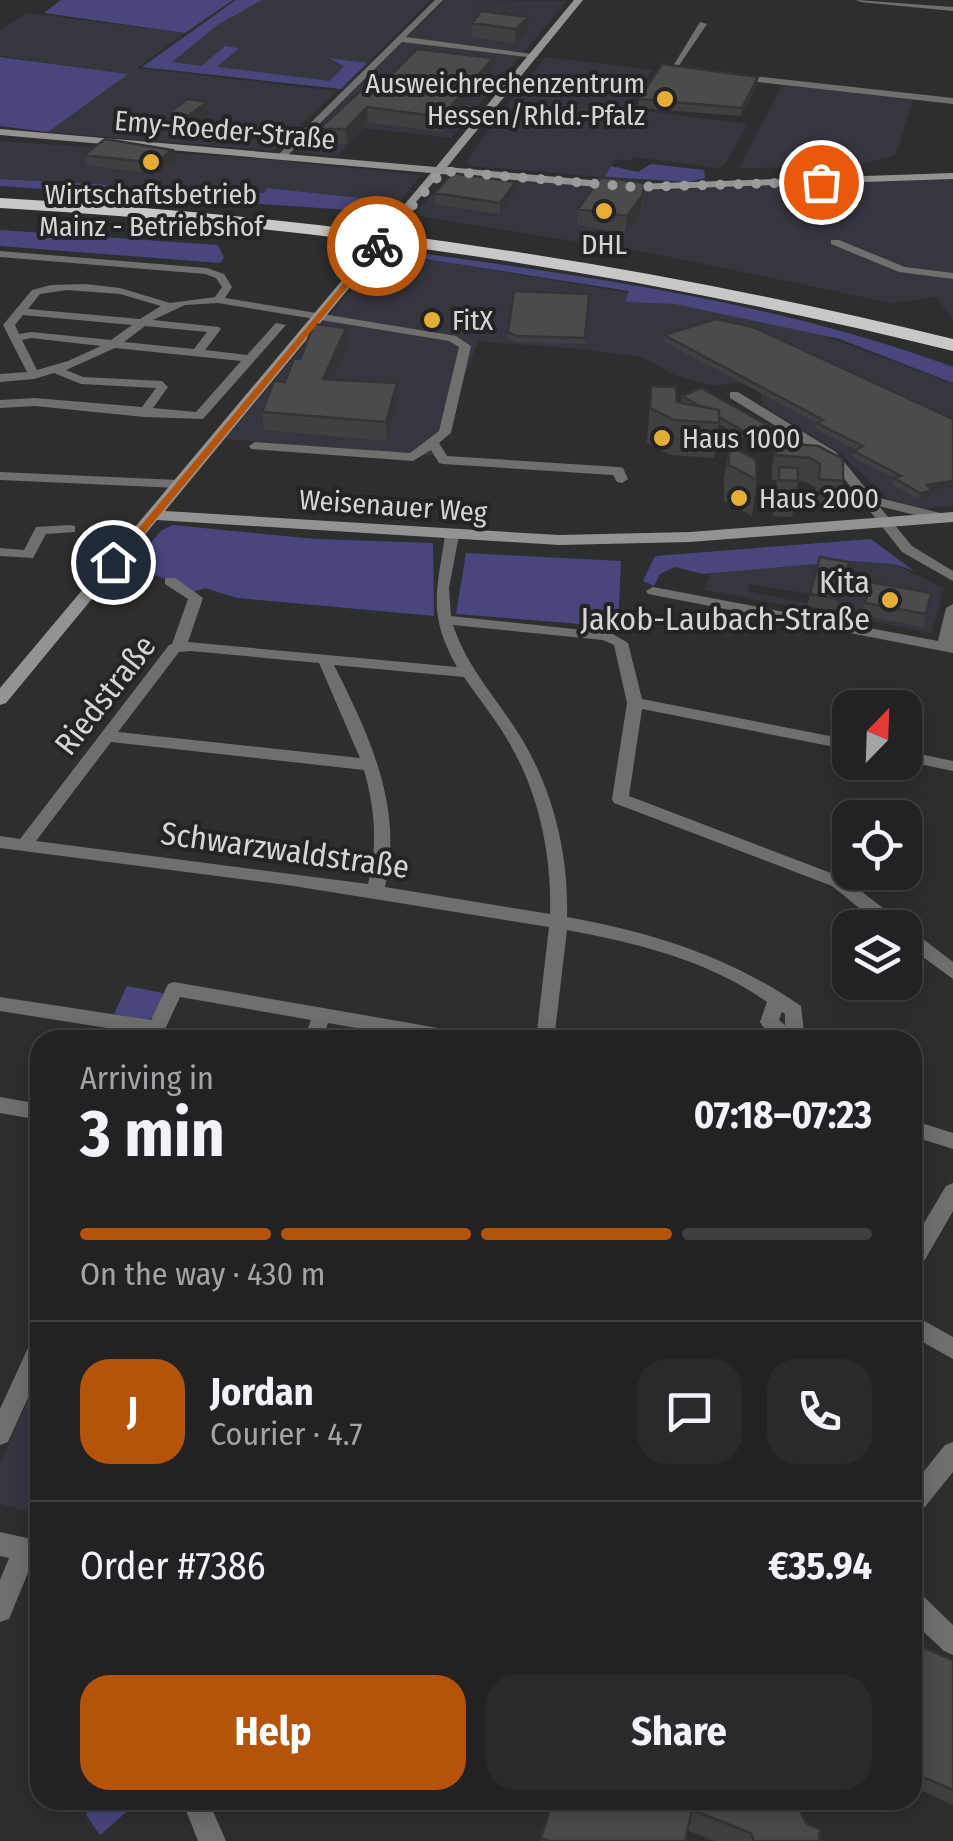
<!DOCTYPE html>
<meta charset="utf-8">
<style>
:root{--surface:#222224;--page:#2a2a2c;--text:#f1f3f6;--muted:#a2a4a6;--line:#3f3f41;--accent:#b45309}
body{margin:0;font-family:"Fira Sans Condensed",sans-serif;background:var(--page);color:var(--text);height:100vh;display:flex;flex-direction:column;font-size:38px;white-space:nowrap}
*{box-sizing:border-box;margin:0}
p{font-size:32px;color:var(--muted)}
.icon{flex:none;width:55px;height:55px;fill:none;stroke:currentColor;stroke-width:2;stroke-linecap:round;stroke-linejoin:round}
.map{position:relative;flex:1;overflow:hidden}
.panel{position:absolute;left:30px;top:1030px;width:892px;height:780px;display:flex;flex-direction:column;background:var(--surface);border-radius:30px;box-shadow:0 5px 25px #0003,0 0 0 2px var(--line)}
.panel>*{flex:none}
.needle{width:65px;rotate:23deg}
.buttons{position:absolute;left:832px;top:690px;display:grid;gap:20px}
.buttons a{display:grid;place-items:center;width:90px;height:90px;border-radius:20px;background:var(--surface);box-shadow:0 5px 25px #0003,0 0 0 2px var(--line);font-size:50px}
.pin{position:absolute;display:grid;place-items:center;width:85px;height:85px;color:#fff;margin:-42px;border:5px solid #fff;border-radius:50%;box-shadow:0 2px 10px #0007}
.courier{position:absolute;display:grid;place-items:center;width:100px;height:100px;margin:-50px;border:8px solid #b45309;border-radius:50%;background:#fff;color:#222;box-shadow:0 2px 12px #0007}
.summary em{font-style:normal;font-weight:700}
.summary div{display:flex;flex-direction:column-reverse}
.summary{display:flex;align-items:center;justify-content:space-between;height:170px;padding:0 50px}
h1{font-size:65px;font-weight:700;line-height:75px}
.bar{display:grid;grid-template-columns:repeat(4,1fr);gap:15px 10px;align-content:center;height:120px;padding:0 50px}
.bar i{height:12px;border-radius:8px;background:var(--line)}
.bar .on{background:var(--accent)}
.bar p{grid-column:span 4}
.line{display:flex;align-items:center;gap:25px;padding:0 50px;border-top:2px solid var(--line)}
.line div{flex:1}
.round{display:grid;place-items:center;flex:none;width:105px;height:105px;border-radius:30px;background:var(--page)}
.cta{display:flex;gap:20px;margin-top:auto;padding:20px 50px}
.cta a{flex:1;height:115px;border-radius:30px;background:var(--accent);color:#fff;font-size:40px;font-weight:700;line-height:115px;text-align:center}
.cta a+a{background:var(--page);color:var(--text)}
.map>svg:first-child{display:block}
.built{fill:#36363f}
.green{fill:#49467d}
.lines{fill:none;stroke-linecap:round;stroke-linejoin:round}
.street{fill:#6f6f6e;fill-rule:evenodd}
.secondary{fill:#949391;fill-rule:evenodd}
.highway{fill:#cac8c6;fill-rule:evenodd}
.secondary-bridge{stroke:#949391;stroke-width:12}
.wall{fill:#404043}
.shaded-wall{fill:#343437}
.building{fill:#4b4b4e;stroke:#343437;stroke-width:2.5}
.route{fill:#b45309}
.done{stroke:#9a9b9c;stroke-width:10;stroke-dasharray:0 18}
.poi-dot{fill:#e5ad36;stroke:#242426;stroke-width:4}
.labels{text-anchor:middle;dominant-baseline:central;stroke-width:8;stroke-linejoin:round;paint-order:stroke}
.far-poi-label{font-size:28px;fill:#d5d5d6;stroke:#242426;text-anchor:start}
.far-street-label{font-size:28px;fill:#d5d5d6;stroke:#242426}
.poi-label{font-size:32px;fill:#d5d5d6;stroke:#242426;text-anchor:end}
.street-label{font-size:32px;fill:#d5d5d6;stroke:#242426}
</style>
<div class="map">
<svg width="953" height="1841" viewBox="0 0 953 1841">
<rect width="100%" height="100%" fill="#2d2e30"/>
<path class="built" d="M236,0H431L341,89L142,67Z
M445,0L567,1L451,138L364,128L336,157L294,151Z
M28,13L185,33L138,68L337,91L273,151L48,132L126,74L0,56V30Z
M545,57L653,70L630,104L637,110L748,124L724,166L717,168L634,157L631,161L615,159L604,177L471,166L466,162L487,131Z
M782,85L913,100L896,155L852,167L739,168Z
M0,141L273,160L421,175L400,202L268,188L264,193L0,179Z
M456,176L667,190L953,179V320L936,297L892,303L660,255L413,215L445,181Z
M383,252L774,317L953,384V506L924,509L888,499L839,452L762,405L761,393L741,382L715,386L677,376L641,357L589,350L478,341L435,456L225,439Z
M850,561L894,564L944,588L932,633L835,614L846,576L811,594L750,584L748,592L808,603L806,609L704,590L712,571Z
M40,1372V1514L0,1504V1464Z"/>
<path class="green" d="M61,0H233L185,33L44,13Z
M236,0H262L219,24L172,62L201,66L225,46L239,48L217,67L330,81L344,66L329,58L367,63L341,89L142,67Z
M0,57L128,74L48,132L0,126Z
M651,164L704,170L705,178L689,182L604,177L611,166L638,172Z
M0,179L264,193L267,188L400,202L393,213L0,186Z
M0,230L218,245L224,258L220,263L0,246Z
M397,250C585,276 774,301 953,367V383L840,339L675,304L625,302L629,291L394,254Z
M173,525L316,539L433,543L434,616L237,598L205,588L193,592L171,580L128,568L162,530Z
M871,539L914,571L894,564L850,561L702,574L675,567L660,574L654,586L643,581L655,556Z
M466,553L621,561L618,627L456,614Z
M127,986L163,993L155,1016L147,1020L114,1014Z
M92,1800H140L100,1835L86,1815Z"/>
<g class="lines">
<path class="street" d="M435,0H443L406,37L539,55L535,58L402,42L284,159H278V155Z
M856,0L953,7V11L860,2Z
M700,22L707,24L678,67L692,71L688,74L670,71Z
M734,74L953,98V104L731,79Z
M831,240H839L905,267L953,273V279L899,272L831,244Z
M0,251L207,268L224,274L232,287L225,298L456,336L471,346L451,433L439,443L447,456L618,467L623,468L628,479L622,483L617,482L613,475L443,464L439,463L431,450L413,461L251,449L249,446L255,442L410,453L439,431L459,347L449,341L218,303L185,305L153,320L219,327L221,329L205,350L247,355L276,323L286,325L203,419L144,417L35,406L0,408V400L35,398L142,407L156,388L81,384L54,373L34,379L0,382V374L27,372L3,325L32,290L51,285L85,284L120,288L170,303L215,297L222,287L216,278L205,274L0,257ZM67,290L120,294L161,306L140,319L28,309L40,294ZM23,315L132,325L111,340L31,332L19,334L15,325ZM145,326L207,332L194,349L124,342ZM31,338L101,346L68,361L37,370L22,340ZM115,348L241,361L196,412L153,408L168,387L162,381L83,377L66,370Z
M730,392H738L836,452L872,496L944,514L946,517L939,521L879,506L912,546L953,571V581L902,552L828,458L730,398Z
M0,472L178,480L184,484L178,488L0,480Z
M70,525L75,526V532L46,534L33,558L0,556V548L24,550L36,527Z
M452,531L459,535L449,588L451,616L611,633L628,643L642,699L850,740V750L642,709L629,796L844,878L953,962V979L905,944V928H884L832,886L614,803L612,799L627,703L614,645L603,640L453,625C466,664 491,692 513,725C551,781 569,850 567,917C654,933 728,956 801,1006L804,1032L802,1037C783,1043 770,1039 760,1022L767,1002C708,960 636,943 567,930L554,1040H536L549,927L287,885L0,848V836L20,839L169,645L172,644L188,599L165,584V578H175L203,598L188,642L457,667C427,613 437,592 445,535ZM191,651L319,663L360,758L118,732L179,652ZM334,665L464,677C480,701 499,723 512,748C540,797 552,859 550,914L385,887C404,807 369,735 334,665ZM111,742L364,770C375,809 378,845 368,884L36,841ZM782,1012L785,1014V1025L779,1020Z
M653,587L938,641L946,608L953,604V653L648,594L646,591Z
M905,751L953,761V771L905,761Z
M174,982L467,1033L474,1035L476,1040H424L328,1023L322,1040H304L311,1020L180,997L160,1040H142L145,1034L0,1011V997L151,1020L168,984Z
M0,1097L40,1104V1120L0,1113Z
M912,1120L953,1133V1149L912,1136Z
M953,1183V1211L919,1270L912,1272V1243L946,1186Z
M912,1314L953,1337V1359L912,1336Z
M40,1336V1371L8,1442L0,1445V1409L32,1339Z
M953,1442V1472L920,1513L912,1517V1486L945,1445Z
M0,1532L40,1541V1565L32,1563L9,1619L0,1622V1580L9,1558L0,1556Z
M912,1591L921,1594L953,1625V1655L944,1651L912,1621Z
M182,1800H208L226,1841H198Z"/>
<path class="secondary" d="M574,0H583L447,167L634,184L953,173V179L634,190L441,174L399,221L393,218L431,173L0,135V129L436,167Z
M379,240L383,241V247L165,511L559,535L690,532L953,512V522L690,542L559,545L157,520L6,703L0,705V688L375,241Z"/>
<path class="highway" d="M0,198C323,216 639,262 953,339V351C639,273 323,226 0,208Z"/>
<path class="secondary-bridge" d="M379,244L399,218"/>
</g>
<path class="wall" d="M529,17L528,32L515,43L472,37V23Z
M492,73L441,132L368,122L347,144L320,145L319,129L382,84Z
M757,85L741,116L638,108L639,99Z
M207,102L209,122L191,137L172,134L169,113Z
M84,155L174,161L157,174L86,165Z
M516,182V192L500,214L435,204V193Z
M644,200L641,213L625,233L577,225L578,209Z
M589,294L585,344L515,342L508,338V332Z
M664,335L953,419V487L931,490L930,497L919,499L893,485L894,479L853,457L854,451L856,450L816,429L817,423L663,341Z
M347,346L332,379L398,401L387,441L264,430L262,412L300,359Z
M651,386L677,402L683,404L681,402L682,396L780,432L779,438L760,447L719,424L714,458L670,455L647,443Z
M776,443L818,446L843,481L838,505L814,504L816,488L806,482L798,481L792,517L773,516V503L777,480H772V467Z
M729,445L757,480L752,516L724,501V480Z
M846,575L836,612L807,606L810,594Z
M870,582L931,593L923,627L862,615Z
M912,1644L953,1660V1805L912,1786Z
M553,1800H794L819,1841H715L687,1830L685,1841H541Z"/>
<path class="shaded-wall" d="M529,17L528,32L515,43L516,29Z
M493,58L492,73L441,132V117Z
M758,77L757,85L741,116L742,108Z
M207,102L209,122L191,137L188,116Z
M367,107L368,122L347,144L346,129Z
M172,150L174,161L157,174L155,163Z
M516,182V192L500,214V203Z
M645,183L641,213L625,233L627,216Z
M346,328L347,346L325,396L323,379Z
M397,383L398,401L387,441L386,422Z
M780,432L779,438L760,447L761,441Z
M953,481V487L926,491L927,485Z
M932,491L930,497L919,499L920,493Z"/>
<path class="building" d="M481,11L529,17L516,29L472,23Z
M417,49L493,58L441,117L367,107L346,129H319L370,82L382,84Z
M662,64L758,77L742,108L639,99Z
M187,99L207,102L188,116L169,113Z
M105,139L172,150L155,163L84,155Z
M452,173L516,182L500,203L435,193Z
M601,177L645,183L642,196L627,216L578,209Z
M514,291L589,294L585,338L516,336L508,332Z
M716,319L753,327L953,419V481L927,485L932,491L920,493L894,478L901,476L854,451L863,446L817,423L823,420L664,335Z
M314,324L346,328L323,379L397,383L386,422L262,412L274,381L285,382L294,358L300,359Z
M651,386L676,387L677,402L719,410V423L674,420L650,408Z
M701,388L780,432L761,441L719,417V410L700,406L682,396Z
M776,443L818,446L843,459V481L819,479L820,464L810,458L776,455Z
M729,445L756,460L757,480L729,465Z
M779,467L798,468V481L779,480Z
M820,557L849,562L838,599L810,594Z
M870,582L931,593L926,614L865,603Z
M913,1643L953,1660V1790L912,1772Z
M553,1800H794L807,1824L820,1829L819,1841H754L751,1833L692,1810L685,1841H549L541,1838Z"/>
<path class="route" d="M377,243L380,248L118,565H108Z"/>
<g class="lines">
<path class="done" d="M377,246L443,171L634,187L821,182"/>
</g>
<g class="poi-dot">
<circle cx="665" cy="99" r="10"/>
<circle cx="151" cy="162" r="10"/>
<circle cx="604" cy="211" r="10"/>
<circle cx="432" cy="320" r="10"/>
<circle cx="662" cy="438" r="10"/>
<circle cx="739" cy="498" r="10"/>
<circle cx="890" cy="600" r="10"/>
</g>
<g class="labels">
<g class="far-poi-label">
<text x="645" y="83" text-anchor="end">Ausweichrechenzentrum<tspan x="645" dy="32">Hessen/Rhld.-Pfalz</tspan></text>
<text x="151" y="194" text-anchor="middle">Wirtschaftsbetrieb<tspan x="151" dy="32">Mainz - Betriebshof</tspan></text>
<text x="604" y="244" text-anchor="middle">DHL</text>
<text x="452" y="320">FitX</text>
<text x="682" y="438">Haus 1000</text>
<text x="759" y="498">Haus 2000</text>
</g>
<g class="far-street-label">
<text transform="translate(225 130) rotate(5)">Emy-Roeder-Straße</text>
<text transform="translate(393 506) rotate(4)">Weisenauer Weg</text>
</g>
<g class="poi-label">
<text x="870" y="582">Kita<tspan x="870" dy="37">Jakob-Laubach-Straße</tspan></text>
</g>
<g class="street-label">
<text transform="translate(105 695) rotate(-52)">Riedstraße</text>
<text transform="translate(285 850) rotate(8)">Schwarzwaldstraße</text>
</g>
</g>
</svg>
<div class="buttons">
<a><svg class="needle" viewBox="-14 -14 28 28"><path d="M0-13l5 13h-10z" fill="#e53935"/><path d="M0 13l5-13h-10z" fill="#a2a4a6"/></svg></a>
<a><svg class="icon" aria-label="locate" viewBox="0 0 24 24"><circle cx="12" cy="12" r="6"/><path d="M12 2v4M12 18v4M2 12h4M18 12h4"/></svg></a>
<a><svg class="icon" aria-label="layers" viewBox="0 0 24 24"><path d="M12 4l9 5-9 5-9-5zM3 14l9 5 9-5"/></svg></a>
</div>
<div class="pin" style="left:821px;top:182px;background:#ea580c"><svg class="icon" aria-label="bag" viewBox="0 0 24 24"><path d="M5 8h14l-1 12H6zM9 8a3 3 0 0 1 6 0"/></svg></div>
<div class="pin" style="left:113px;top:562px;background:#1f2937"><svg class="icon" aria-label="home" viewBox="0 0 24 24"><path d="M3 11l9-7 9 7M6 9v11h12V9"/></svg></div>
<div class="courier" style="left:377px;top:246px"><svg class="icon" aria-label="bike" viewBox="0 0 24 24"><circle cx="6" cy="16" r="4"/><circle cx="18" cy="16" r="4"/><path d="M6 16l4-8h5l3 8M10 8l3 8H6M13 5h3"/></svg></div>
<section class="panel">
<div class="summary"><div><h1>3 min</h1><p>Arriving in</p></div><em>07:18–07:23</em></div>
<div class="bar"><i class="on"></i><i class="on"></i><i class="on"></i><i></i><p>On the way · 430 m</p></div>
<div class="line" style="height:180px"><b class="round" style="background:var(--accent);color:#fff">J</b><div><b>Jordan</b><p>Courier · 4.7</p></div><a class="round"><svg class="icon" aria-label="chat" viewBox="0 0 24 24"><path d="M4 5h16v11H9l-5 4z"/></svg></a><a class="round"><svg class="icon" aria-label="phone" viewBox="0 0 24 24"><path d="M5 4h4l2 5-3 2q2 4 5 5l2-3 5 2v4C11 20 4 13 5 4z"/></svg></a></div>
<div class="line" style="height:130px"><div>Order #7386</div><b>€35.94</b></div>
<div class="cta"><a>Help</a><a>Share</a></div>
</section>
</div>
